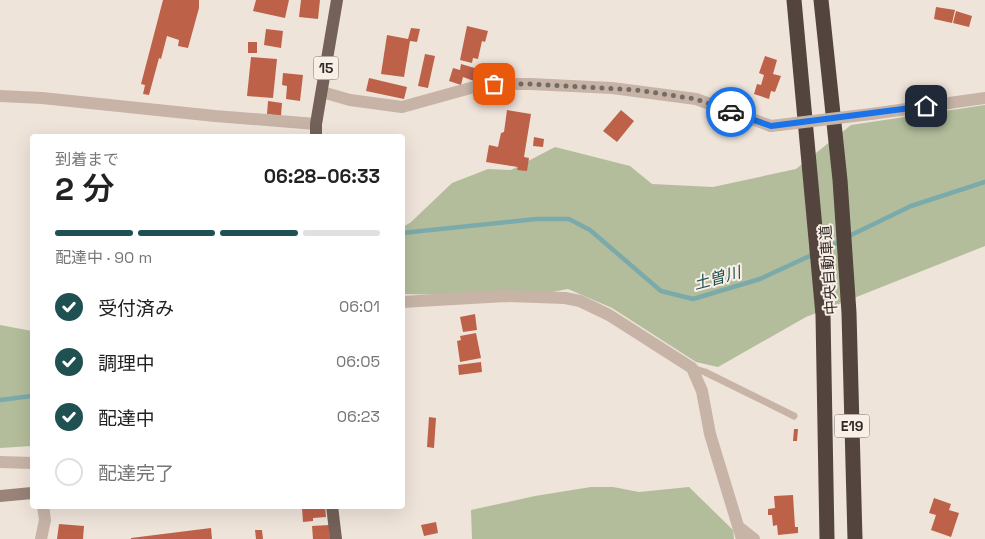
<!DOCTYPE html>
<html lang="ja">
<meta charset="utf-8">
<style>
:root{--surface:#fff;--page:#f2f2f2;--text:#222;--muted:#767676;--line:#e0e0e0;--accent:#1f5152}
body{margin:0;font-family:"Space Grotesk","Noto Sans JP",sans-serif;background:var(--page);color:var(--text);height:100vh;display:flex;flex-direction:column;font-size:19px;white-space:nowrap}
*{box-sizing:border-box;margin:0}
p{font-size:16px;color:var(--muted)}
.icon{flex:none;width:28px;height:28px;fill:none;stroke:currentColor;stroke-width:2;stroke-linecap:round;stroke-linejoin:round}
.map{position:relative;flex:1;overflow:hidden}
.side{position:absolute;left:30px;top:134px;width:375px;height:375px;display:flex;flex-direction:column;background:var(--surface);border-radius:5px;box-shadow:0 5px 20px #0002}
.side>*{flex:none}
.pin{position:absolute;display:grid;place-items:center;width:42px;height:42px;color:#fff;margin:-21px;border-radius:10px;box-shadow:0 2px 8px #0006}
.courier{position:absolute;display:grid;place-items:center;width:50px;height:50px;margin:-25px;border:4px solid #1a73e8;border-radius:50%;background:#fff;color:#222;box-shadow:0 1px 6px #0007}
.overview em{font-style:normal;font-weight:600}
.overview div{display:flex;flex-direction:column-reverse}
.overview{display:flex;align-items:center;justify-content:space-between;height:85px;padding:0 25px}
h1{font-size:32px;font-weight:600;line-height:38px}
.bar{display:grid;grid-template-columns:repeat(4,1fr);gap:8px 5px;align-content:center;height:60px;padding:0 25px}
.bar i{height:6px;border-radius:4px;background:var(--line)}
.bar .active{background:var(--accent)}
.bar p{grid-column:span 4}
ol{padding:0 25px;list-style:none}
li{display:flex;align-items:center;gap:15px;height:55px}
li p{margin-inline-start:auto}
li .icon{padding:5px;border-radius:50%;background:var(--accent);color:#fff;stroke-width:4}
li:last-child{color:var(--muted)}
li i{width:28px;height:28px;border:2px solid var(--line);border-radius:50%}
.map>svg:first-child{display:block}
.green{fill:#b3bd9b}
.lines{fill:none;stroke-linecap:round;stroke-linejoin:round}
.stream{stroke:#7baaab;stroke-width:4.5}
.building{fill:#be6149}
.lane{stroke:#c7b4a7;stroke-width:7}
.street{stroke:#c7b4a7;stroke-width:12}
.secondary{stroke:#9a8378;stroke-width:12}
.primary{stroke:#746159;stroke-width:12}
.highway{stroke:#54443e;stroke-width:15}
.street-bridge{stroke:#c7b4a7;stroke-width:12}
.done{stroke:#756b66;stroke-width:5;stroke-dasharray:0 9}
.route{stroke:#1a73e8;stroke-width:6}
.labels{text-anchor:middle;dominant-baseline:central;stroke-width:4;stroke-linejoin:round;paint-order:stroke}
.shield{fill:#f8efe6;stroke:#6e6560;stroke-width:1}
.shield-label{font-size:14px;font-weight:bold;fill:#332a27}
.street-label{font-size:15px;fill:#332a27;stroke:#f8efe6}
.water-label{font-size:16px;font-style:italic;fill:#1f5152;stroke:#f8efe6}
</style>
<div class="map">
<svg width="985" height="539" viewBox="0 0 985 539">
<rect width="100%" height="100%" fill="#efe4da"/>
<path class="green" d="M985,105V246L806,317L718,367L696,362L612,308L568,289L509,300L453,295L403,294L402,227L410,223L452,183L488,169L511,170L555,147L630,166L652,184L713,187L796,169L851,125Z
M0,325L32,331V446L0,448Z
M591,487H613L639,492L689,487L733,530L734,539H472L471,510L535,496Z"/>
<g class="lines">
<path class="stream" d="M402,233L536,219H569L590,230L661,291L693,299L760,279L814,254
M847,237L911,206L985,182
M821,251L841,241
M0,400L32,396"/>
</g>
<path class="building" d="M163,0H199V8L188,48L178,46L179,40L167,36L161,59L159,58L149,95L143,94L145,85L141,84Z
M256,0H289L285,18L253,11Z
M301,0H320L318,19L299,17Z
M936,7L955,10L952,23L934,19Z
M956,11L972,16L969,27L953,23Z
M467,26L488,31L485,42L482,41L478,59L473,58L472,63L460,60Z
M411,28L420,29L417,42L410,41L404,77L381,74L387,35L408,39Z
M266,29L283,31L281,48L264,45Z
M248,42H257V53H248Z
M425,54L435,56L428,88L418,86Z
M765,56L777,60L773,74L781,76L775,92L771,91L769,99L754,94L757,84L761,85L764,75L759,73Z
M251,57L277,59L273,98L247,96Z
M461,64L478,69L474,81L463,77L461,85L449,81L453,68L460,70Z
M283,73L303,75L300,101L286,99L287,86L282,85Z
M369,78L407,87L404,99L366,91Z
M268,101L282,103L281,116L267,114Z
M507,110L531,114L524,157L529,158L527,171L517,170L518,167L486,162L489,145L498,147L501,133L504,132Z
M621,110L634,121L617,142L603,131Z
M534,137L544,139L543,147L533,146Z
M475,314L477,330L463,332L460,317Z
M476,333L481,358L460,362L457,341L461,340L460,336Z
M481,362L482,372L459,375L458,365Z
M429,417L436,418L434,448L427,447Z
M794,429H798L797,441H793Z
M793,495L795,527H798V533L778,535L777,525L773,526L772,515H768V509L775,508L774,496Z
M934,498L951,504L949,510L959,513L951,537L931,530L936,515L929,513Z
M325,506L326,517L313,518V521L303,522L302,508Z
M436,522L438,533L424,536L421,525Z
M59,524L84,526L83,539H57Z
M329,525L330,539H313L312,526Z
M211,528L212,539H131V538Z
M255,530H262L263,539H256Z"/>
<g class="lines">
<path class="lane" d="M692,368L705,372L794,416"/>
<path class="street" d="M322,92L350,100L402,107L485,84H531L612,88L696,99L771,126
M0,96L42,98L215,116L316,124
M871,114L985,98
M402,302L506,296L565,298L580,301L609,315L692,368L702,391L710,434L742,539
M0,462L32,463
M740,528L754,539
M41,539L45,520L43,506"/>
<path class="secondary" d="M0,496L32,493"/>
<path class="primary" d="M316,136V124L337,0
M332,506L336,539"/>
<path class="highway" d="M794,0L823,315L827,539
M821,0L840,180L849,313L855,539"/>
<path class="street-bridge" d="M771,126L871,114"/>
</g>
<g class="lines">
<path class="done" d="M494,84H531L637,90L696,99L731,112"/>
<path class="route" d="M731,112L771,126L926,106"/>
</g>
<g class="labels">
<g class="shield">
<rect x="313.5" y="56.5" width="25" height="23" rx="4"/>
<rect x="834.5" y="414.5" width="35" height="23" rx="4"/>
</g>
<g class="shield-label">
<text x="326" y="68">15</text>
<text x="852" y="426">E19</text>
</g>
<g class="street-label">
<text transform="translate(828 270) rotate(-94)">中央自動車道</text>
</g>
<g class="water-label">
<text transform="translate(717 278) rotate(-15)">土曽川</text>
</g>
</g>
</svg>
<div class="pin" style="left:494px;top:84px;background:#ea580c"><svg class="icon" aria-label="bag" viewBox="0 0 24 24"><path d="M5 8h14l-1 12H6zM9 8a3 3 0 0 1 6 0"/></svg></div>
<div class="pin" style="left:926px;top:106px;background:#1f2937"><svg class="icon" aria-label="home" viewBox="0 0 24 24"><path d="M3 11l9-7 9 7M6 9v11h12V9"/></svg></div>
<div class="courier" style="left:731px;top:112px"><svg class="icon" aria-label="car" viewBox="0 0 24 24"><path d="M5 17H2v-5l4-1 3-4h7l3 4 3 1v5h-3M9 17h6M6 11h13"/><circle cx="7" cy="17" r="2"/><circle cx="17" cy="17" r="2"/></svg></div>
<section class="side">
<div class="overview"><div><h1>2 分</h1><p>到着まで</p></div><em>06:28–06:33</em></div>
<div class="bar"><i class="active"></i><i class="active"></i><i class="active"></i><i></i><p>配達中 · 90 m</p></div>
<ol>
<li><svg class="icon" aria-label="check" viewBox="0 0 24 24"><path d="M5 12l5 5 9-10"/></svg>受付済み<p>06:01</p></li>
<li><svg class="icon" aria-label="check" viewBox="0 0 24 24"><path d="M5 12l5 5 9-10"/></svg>調理中<p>06:05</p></li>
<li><svg class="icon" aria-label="check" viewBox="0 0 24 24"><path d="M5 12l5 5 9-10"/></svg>配達中<p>06:23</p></li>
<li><i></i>配達完了</li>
</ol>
</section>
</div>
